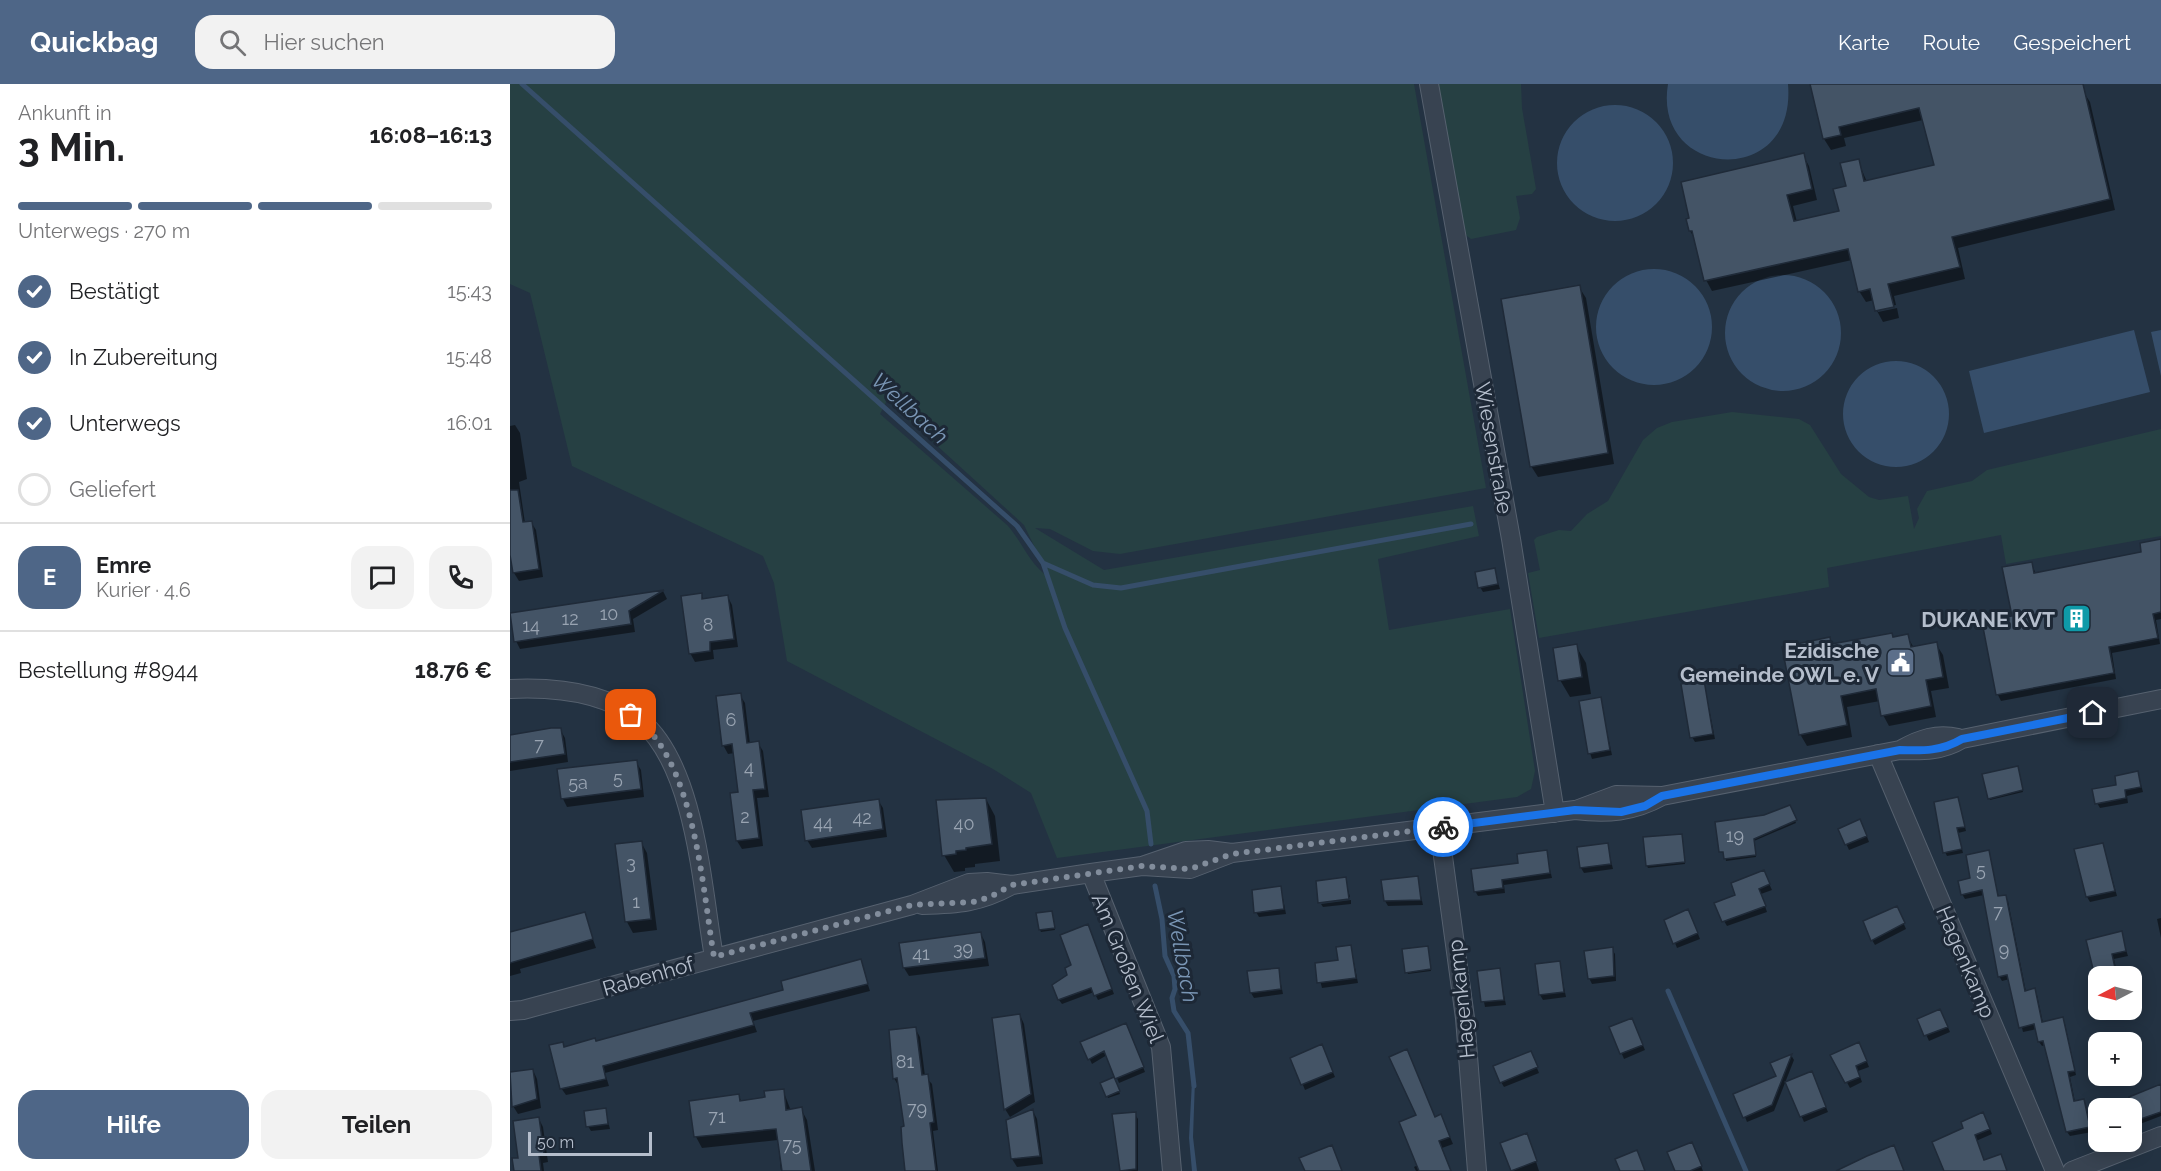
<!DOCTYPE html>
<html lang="de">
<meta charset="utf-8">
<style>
:root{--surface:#fff;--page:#f2f2f2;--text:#202124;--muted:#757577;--line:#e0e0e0;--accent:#4e6687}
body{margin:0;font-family:Raleway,sans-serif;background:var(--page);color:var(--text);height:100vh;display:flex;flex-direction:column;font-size:22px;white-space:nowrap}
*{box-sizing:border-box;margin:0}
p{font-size:20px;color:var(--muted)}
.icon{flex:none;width:33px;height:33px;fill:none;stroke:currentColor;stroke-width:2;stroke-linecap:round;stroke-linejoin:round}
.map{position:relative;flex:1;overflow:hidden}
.details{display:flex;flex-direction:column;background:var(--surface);width:510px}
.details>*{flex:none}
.needle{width:39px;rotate:264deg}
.fabs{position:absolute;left:1578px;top:882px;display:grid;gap:12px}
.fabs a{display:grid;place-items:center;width:54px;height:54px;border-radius:12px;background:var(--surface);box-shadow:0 3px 15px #0003;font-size:30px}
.scale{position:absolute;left:18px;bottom:15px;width:124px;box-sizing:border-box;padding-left:6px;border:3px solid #b5becc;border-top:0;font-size:16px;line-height:21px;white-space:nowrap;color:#b5becc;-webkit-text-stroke:4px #1d2836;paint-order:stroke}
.pin{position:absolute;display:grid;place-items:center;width:51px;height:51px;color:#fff;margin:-26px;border-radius:12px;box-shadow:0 3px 9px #0006}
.courier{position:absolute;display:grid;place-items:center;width:60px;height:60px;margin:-30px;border:4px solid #1a73e8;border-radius:50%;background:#fff;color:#222;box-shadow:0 2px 8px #0007}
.summary em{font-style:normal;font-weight:700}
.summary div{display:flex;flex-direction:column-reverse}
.summary{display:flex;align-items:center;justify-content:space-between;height:102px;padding:0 18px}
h1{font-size:39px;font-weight:700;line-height:45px}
.bar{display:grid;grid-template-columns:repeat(4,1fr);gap:9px 6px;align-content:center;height:72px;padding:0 18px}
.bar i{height:8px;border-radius:4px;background:var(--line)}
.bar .on{background:var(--accent)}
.bar p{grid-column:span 4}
.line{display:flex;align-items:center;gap:15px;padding:0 18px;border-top:2px solid var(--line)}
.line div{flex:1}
.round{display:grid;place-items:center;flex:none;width:63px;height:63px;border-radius:18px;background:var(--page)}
ol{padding:0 18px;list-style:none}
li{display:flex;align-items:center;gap:18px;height:66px}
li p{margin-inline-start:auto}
li .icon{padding:6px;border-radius:50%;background:var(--accent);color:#fff;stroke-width:4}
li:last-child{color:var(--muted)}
li i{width:33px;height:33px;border:3px solid var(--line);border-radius:50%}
.primary-button{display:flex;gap:12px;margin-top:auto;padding:12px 18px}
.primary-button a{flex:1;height:69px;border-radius:18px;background:var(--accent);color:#fff;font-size:24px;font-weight:700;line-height:69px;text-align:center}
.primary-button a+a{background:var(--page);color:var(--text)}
header{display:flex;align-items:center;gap:36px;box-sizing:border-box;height:84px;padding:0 30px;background:var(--accent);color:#fff}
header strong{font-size:28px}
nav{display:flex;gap:33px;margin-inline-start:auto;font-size:21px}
.search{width:420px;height:54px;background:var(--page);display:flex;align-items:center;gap:15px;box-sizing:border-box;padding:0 21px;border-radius:18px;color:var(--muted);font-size:22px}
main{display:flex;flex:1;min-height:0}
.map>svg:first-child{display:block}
.green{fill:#264043;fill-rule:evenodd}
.water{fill:#364e6a}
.shadow{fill:#0007}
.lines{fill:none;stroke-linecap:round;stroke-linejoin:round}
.stream{stroke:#364e6a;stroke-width:5}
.building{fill:#445466;stroke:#1f2a38;stroke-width:1.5}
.minor-casing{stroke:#56616f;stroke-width:20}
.minor{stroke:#384351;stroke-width:18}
.done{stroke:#828d9c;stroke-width:6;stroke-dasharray:0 10.8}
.route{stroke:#1a73e8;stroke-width:8}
.labels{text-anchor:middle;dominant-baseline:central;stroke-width:6;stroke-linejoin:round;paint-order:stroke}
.number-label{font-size:18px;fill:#99a4b2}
.street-label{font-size:21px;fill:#b5becc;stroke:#1d2836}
.poi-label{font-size:21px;font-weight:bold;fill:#b5becc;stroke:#1d2836;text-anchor:end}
.water-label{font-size:22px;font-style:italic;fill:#7a96b5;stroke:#1d2836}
</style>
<header>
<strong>Quickbag</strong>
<div class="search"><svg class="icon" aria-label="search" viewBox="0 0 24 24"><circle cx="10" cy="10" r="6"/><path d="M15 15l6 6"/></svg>Hier suchen</div>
<nav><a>Karte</a><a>Route</a><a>Gespeichert</a></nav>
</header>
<main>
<section class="details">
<div class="summary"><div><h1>3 Min.</h1><p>Ankunft in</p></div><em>16:08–16:13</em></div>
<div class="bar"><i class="on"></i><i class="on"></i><i class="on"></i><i></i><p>Unterwegs · 270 m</p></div>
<ol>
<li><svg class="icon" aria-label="check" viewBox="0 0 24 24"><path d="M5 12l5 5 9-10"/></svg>Bestätigt<p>15:43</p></li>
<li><svg class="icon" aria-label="check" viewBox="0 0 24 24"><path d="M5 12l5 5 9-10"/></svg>In Zubereitung<p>15:48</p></li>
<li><svg class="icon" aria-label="check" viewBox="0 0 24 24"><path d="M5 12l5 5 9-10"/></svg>Unterwegs<p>16:01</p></li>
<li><i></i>Geliefert</li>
</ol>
<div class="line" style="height:108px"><b class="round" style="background:var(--accent);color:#fff">E</b><div><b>Emre</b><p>Kurier · 4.6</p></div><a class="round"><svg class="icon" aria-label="chat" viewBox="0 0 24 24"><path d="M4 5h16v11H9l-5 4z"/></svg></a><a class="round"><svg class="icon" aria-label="phone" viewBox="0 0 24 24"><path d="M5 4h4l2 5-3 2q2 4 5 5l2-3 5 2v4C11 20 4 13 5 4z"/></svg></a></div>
<div class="line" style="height:78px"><div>Bestellung #8944</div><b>18.76 €</b></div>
<div class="primary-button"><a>Hilfe</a><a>Teilen</a></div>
</section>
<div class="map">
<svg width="1651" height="1087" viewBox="0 0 1651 1087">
<rect width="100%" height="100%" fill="#233242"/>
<path class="green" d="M0,0H904L976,404L610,470L583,467L540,445L525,444L594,486L963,422L969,452L868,475L879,546L1000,525L1025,687L1021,705L1007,713L547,774L521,709L483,685L277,577L264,499L253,472L62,382L20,209L0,200ZM377,316L514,441L539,493C520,482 512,457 497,441L370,330Z
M927,0H1011L1012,24L1026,105L1022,110L1006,112L1010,134L1006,146L961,155L953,149Z
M1222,328L1289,335L1300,341L1331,390L1359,413L1369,416L1398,412L1404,445L1409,434L1407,425L1417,407L1462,397L1477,386L1651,345V452L1496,480L1491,451L1317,484L1319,503L1029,554L1018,489L1030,486L1024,456L1027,453L1049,446L1061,447L1077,430L1098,417L1133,356L1147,344L1162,338Z"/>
<path class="water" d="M1158,0H1278C1287,106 1142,95 1158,0Z
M1047 79a58 58 0 1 1 116 0a58 58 0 1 1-116 0Z
M1086 243a58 58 0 1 1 116 0a58 58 0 1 1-116 0Z
M1215 249a58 58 0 1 1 116 0a58 58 0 1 1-116 0Z
M1624,246L1640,308L1474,349L1459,287Z
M1651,246V292L1641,248Z
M1333 330a53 53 0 1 1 106 0a53 53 0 1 1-106 0Z
M685,996L683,1053L687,1087H682L679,1054L682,997Z"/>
<path class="shadow" d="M1301,0H1512L1573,7L1580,18L1605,126L1448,164L1455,195L1384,212L1386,221L1368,225V228L1387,224L1389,234L1373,238L1367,227L1364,216L1356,218L1349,207L1342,176L1202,207L1196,196L1187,158L1180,147L1293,71L1299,82L1307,116L1283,122L1287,138L1331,128L1348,77L1357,98L1425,82L1413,36L1334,54L1336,62L1321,66L1314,55Z
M1069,203L1076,214L1104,380L1028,393L1021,382Z
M5,341L10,349L17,395L9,398L15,439L21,438L26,446L33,493L9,497L4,489L0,461V342Z
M1651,457V535L1646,536L1650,560L1602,569L1606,595L1491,617L1488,611L1503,533L1521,479L1526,490L1633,469Z
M984,485L990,505L973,508L970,503Z
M153,507L157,515L123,535L125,548L10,565L6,557L1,530Z
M191,511L194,516L218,513L222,521L228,563L203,566L204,575L185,578L180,569Z
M1397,552L1404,564L1426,560L1433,571L1439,604L1421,607L1426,633L1379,642L1373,631L1370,617L1337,623L1342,653L1297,662L1290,650L1319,555L1323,562Z
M1066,562L1076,579L1081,610L1060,613L1050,596Z
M1194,598L1205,655L1185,658L1182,653Z
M230,611L235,619L240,660L248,659L253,667L259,713L247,714L253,762L232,765L227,757L230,710L225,669L218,670L213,661Z
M1090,615L1102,671L1082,675L1080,669Z
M50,645L55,654L58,678L0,687V652Z
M126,678L131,686L134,713L57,723L53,715L49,686Z
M1508,686L1513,708L1480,716L1479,714Z
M1628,689L1633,708L1617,712L1618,719L1590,724L1587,719Z
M476,715L485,732L490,777L465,780V783L455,784V787L444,788L434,771Z
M1448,715L1456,747L1448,749L1453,769L1437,772L1435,768Z
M368,716L373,724L377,753L302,764L297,756Z
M1279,722L1286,739L1244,757L1246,773L1216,777L1215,770L1211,768L1261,730Z
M1353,742L1359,758L1339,766L1330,746Z
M1172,753L1175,780L1138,784L1137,782Z
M131,758L137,769L147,846L123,849L117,838Z
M1097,760L1103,785L1074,789L1071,784Z
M1593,760L1607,812L1580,818L1577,813Z
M1036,768L1042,794L994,801L995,809L968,812L965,807Z
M1478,768L1489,814L1495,812L1498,817L1516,908L1524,906L1527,911L1533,939L1552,935L1555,940L1566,991L1560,993L1565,1018L1574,1016L1576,1021L1582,1048L1560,1052L1557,1048L1535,961L1532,962L1529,958L1527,945L1513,948L1500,895L1492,897L1489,892L1474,811L1455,815L1452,810Z
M1256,793L1262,806L1251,810L1257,828L1217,842L1214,837L1227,811Z
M907,794L913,821L878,822L875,817Z
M835,795L840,813L810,817Z
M771,804L776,830L749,833L746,828Z
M841,816V820L813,823L811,820Z
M541,828L545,846L531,848L530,846Z
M1389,829L1396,845L1365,861L1362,856Z
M74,830L86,864L10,885L11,889L0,892V853Z
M1181,832L1190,855L1167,864L1165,859Z
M1651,834V854L1647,835Z
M580,847L604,910L588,916L584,908L552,920L549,916Z
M1611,849L1618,872L1604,875L1607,889L1588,894L1578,857Z
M471,850L475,858L479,882L399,892L394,884L391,860Z
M841,863L848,899L812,904L806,881L829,878Z
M918,865L921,887L898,890L897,888Z
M1102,865L1105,870L1106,897L1082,900L1079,894Z
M350,876L360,907L243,937L247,948L95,989L99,1002L56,1011L51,1004L52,959L55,964L86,958L275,907Z
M1049,879L1056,913L1033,916L1030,911Z
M768,885L773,910L744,914L741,909Z
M989,886L996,921L975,923L968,888Z
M510,931L514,940L525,1018L500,1033L495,1025L483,935Z
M1433,932L1440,948L1419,957L1409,935Z
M1124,941L1135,966L1114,975L1101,944Z
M405,944L410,953L415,992L422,1000L428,1046L423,1047L428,1087H397L395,1044L389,1003L384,994Z
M618,945L635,988L609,999L597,971L582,980L572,959Z
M1352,965L1359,983L1348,987L1352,998L1340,1004L1322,971Z
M814,967L825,993L795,1006L782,974Z
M1281,971L1284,976L1264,1027L1237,1038L1235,1033L1268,993L1262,980Z
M1023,974L1029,989L994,1003L991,998Z
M23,986L27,995L31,1024L8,1030L3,1022L0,989Z
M1304,994L1318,1028L1294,1038L1277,999Z
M605,997L610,1010L598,1014L592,1000Z
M273,1006L281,1027L291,1025L297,1036L305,1087H271L268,1056L192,1064L186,1053L228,1011L232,1018L257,1014Z
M1624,1020H1651V1032L1622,1043V1024H1612Z
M95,1025L100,1045L81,1047L78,1042Z
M523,1027L527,1035L533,1080L507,1083L502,1075L497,1037Z
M625,1030L628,1035V1087H612Z
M925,1034L934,1039L943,1060L932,1064L941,1087H906L904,1083L908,1081Z
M29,1035L33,1043L38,1078L33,1079L34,1087H5Z
M1476,1035L1482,1050L1466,1057L1475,1078L1493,1076L1497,1087H1436Z
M1019,1056L1029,1087H1002L992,1060Z
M1184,1065L1193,1087H1167Z"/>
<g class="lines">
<path class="stream" d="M12,0L507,442L533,479L555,544L637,727L641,760
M533,479L583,501L611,504L961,440
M645,802L652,835L655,872L664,892L665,905L662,914L664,927L678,949L684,1002
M1158,907L1236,1087"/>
</g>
<path class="building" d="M1300,0H1573L1600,115L1442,153L1450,183L1378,200L1384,223L1365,227L1360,205L1348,208L1338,165L1194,197L1182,147H1179L1176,135L1179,134L1171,98L1294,69L1302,105L1277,111L1284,137L1329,127L1323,105L1336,102L1330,79L1349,75L1354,97L1424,81L1409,24L1329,43L1331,51L1313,55Z
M1070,201L1098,369L1020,383L991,215Z
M0,406H8L13,438L22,437L29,485L3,489L0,471Z
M1651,455V528L1643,530L1648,554L1599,563L1604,589L1486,611L1472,538L1502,532L1492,483L1522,478L1524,489L1631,468L1630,459Z
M985,484L988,500L968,504L965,488Z
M154,506L119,527L121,540L4,558L0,529Z
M192,509V515L218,511L224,555L200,558V567L179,570L171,512Z
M1382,549L1383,553L1398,550L1401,563L1427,558L1433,593L1416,596L1421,622L1371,632L1366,605L1331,612L1337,641L1289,651L1272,563L1320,553L1321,560Z
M1067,560L1072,593L1048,597L1043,564Z
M1194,596L1203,650L1180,654L1171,600Z
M231,609L237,659L249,657L255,705L243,706L249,754L226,757L220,709L228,708L222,660L212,662L206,612Z
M1091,613L1100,666L1078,670L1069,617Z
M41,644H51L55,670L0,678V651Z
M127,676L131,705L51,715L47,685Z
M1508,682L1513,706L1478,715L1472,690Z
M1628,687L1631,703L1615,706L1616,714L1585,720L1582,705L1606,701L1605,692Z
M1448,713L1455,743L1447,744L1452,765L1433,769L1424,718Z
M476,714L482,760L456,764V766L446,767V770L432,772L426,716Z
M369,715L373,745L295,757L291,726Z
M1280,721L1287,736L1244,755L1246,771L1214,775L1213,768H1209L1205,738L1254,731Z
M1350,735L1357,752L1335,761L1328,745Z
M1172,750L1175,778L1136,782L1133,753Z
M132,757L141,835L115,838L105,760Z
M1098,759L1101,780L1070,784L1067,763Z
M1593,759L1605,807L1576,813L1564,765Z
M1037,766L1040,789L992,796L993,804L964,808L961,785L1008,779L1007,770Z
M1479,766L1488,812L1496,811L1515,907L1525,904L1532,938L1553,933L1565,987L1558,988L1564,1017L1574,1015L1580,1043L1556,1048L1533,957L1528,958L1524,940L1509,944L1497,891L1488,893L1472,806L1451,811L1448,797L1460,794L1456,771Z
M1254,786L1260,800L1249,805L1256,822L1212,838L1204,819L1225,811L1221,799Z
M908,792L911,816L874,817L871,796Z
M836,793L839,815L808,819L806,797Z
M771,802L774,825L744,829L742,806Z
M1387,822L1395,839L1361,857L1353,837Z
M1178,825L1188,849L1163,860L1154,836Z
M542,827L545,844L529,846L526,829Z
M75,828L83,855L0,879V848Z
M578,840L602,905L584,912L581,904L548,916L542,901L557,891L555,884L561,881L550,851Z
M1612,847L1616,867L1602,870L1605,884L1584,889L1576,856Z
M471,848L475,874L393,884L389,859Z
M841,861L846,894L807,899L805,879L828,876L826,863Z
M918,862L921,885L895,889L892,865Z
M1103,863L1104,892L1078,895L1074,867Z
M351,875L358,900L240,929L244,941L93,982L96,995L50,1005L39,961L53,958L54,963L85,954L86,957L273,906L271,897Z
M1050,877L1054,908L1029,911L1025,880Z
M769,884L771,905L740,909L737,887Z
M990,884L994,916L971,918L967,887Z
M1430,925L1438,943L1414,952L1407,935Z
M510,930L521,1010L494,1026L482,934Z
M1122,934L1133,961L1110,970L1099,943Z
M616,939L634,983L605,995L594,967L578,976L570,958Z
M406,943L412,991L418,990L424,1038L420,1039L426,1087H395L392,1059L391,1043L394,1042L387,994L383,995L379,946Z
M1349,958L1357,977L1346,982L1350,993L1335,999L1320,971Z
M812,960L823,988L791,1001L780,974Z
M897,965L925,1033L931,1030L940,1053L929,1057L941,1087H909L889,1038L906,1031L879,973Z
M1021,967L1028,983L990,999L983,982Z
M1282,970L1262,1021L1233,1034L1223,1010L1266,992L1260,979Z
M23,985L27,1015L2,1023L0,988Z
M1302,987L1316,1023L1290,1033L1275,998Z
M604,993L610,1007L596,1013L590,999Z
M1651,1000V1028L1622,1038V1019L1619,1013Z
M274,1005L276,1026L292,1023L301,1087H272L266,1045L184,1053L179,1017L229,1010L230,1017L255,1013L254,1007Z
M96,1024L98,1040L76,1043L74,1027Z
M523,1025L530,1072L501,1075L496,1036Z
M626,1028V1085L610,1087L602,1030Z
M1473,1028L1480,1045L1465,1051L1474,1076L1491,1070L1497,1087H1434L1422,1058L1453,1044L1451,1038Z
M29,1033L34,1070L29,1071L31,1087H4L2,1074H8L3,1037Z
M1017,1049L1027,1077L1001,1087L990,1059Z
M1182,1058L1192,1082L1180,1087H1165L1157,1068Z
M822,1061L832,1087H795L789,1074Z
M1384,1061L1394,1087H1326L1357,1072Z
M1127,1066L1135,1087H1110L1105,1075Z"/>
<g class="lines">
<defs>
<path id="minor" d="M919,0L1001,455L1045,729
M0,605C43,603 96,608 131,637C186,683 192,805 204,873
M1392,665C1410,655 1427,649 1448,654
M1368,670L1545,1087
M1066,726L1106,711L1152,712L1390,666C1413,667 1432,667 1452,655L1651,615
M929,743L955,934L967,1087
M633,782L680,785L722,769
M581,789L651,963L662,1087
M412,821C448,820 469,819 502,801
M0,927L13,926L402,821L459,799L477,798L502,801L581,789L632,782L676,767L698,766L722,769L1065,726C1097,730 1123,728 1152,712
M1562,1087L1651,1052"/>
</defs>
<use href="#minor" class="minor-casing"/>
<use href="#minor" class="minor"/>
</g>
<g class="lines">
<path class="done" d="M121,631C185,672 192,803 204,873L402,821L463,818L480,813L502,801L632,782L680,785L722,770L933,743"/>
<path class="route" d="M933,743L1065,726L1111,728L1135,722L1152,712L1390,666C1413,667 1432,667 1452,655L1583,629"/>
</g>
<defs>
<symbol id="building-square" viewBox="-11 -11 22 22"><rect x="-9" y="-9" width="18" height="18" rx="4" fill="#0f9aa8" stroke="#1d2836"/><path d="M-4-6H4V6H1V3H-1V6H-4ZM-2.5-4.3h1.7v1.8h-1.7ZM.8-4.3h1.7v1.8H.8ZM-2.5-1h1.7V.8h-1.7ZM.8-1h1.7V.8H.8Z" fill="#fff"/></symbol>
<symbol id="civic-square" viewBox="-11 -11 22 22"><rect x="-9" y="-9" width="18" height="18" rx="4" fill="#5c6f8a" stroke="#1d2836"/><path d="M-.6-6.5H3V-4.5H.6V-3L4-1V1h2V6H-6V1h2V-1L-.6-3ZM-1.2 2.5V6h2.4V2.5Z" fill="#fff"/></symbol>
</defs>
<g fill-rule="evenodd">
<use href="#building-square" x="1550" y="518" width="33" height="33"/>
<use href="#civic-square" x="1374" y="562" width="33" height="33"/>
</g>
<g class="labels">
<g class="number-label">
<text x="99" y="529">10</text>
<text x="60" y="534">12</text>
<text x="198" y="540">8</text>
<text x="21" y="541">14</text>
<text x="221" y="635">6</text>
<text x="29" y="660">7</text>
<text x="239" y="683">4</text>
<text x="108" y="693">5</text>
<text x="68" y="698">5a</text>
<text x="235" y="732">2</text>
<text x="352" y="733">42</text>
<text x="313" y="738">44</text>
<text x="454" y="739">40</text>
<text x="1225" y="751">19</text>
<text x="121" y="778">3</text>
<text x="1471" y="785">5</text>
<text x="126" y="817">1</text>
<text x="1488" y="827">7</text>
<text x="453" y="864">39</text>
<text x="1494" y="865">9</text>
<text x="411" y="869">41</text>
<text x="395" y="977">81</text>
<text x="407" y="1024">79</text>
<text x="207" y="1032">71</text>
<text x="282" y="1060">75</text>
</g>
<g class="street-label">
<text transform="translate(984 364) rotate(80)">Wiesenstraße</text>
<text transform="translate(1456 878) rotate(67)">Hagenkamp</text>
<text transform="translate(618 884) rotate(68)">Am Großen Wiel</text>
<text transform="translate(138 892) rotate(-16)">Rabenhof</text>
<text transform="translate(951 915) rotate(-96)">Hagenkamp</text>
</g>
<g class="poi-label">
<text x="1545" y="535">DUKANE KVT</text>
<text x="1369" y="566">Ezidische<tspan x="1369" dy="24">Gemeinde OWL e. V</tspan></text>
</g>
<g class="water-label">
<text transform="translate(400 324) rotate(42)">Wellbach</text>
<text transform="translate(673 872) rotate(80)">Wellbach</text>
</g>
</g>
</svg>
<div class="fabs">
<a><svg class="needle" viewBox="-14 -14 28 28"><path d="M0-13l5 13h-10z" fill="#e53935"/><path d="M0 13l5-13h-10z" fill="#757577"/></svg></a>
<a>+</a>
<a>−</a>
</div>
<div class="scale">50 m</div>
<div class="pin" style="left:121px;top:631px;background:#ea580c"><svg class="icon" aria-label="bag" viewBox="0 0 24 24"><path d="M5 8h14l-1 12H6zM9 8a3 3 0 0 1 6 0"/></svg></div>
<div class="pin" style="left:1583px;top:629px;background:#1f2937"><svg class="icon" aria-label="home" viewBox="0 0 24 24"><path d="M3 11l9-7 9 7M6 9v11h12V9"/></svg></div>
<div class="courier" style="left:933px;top:743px"><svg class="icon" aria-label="bike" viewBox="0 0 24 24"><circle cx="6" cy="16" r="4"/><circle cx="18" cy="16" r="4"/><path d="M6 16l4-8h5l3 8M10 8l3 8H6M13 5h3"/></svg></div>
</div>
</main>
